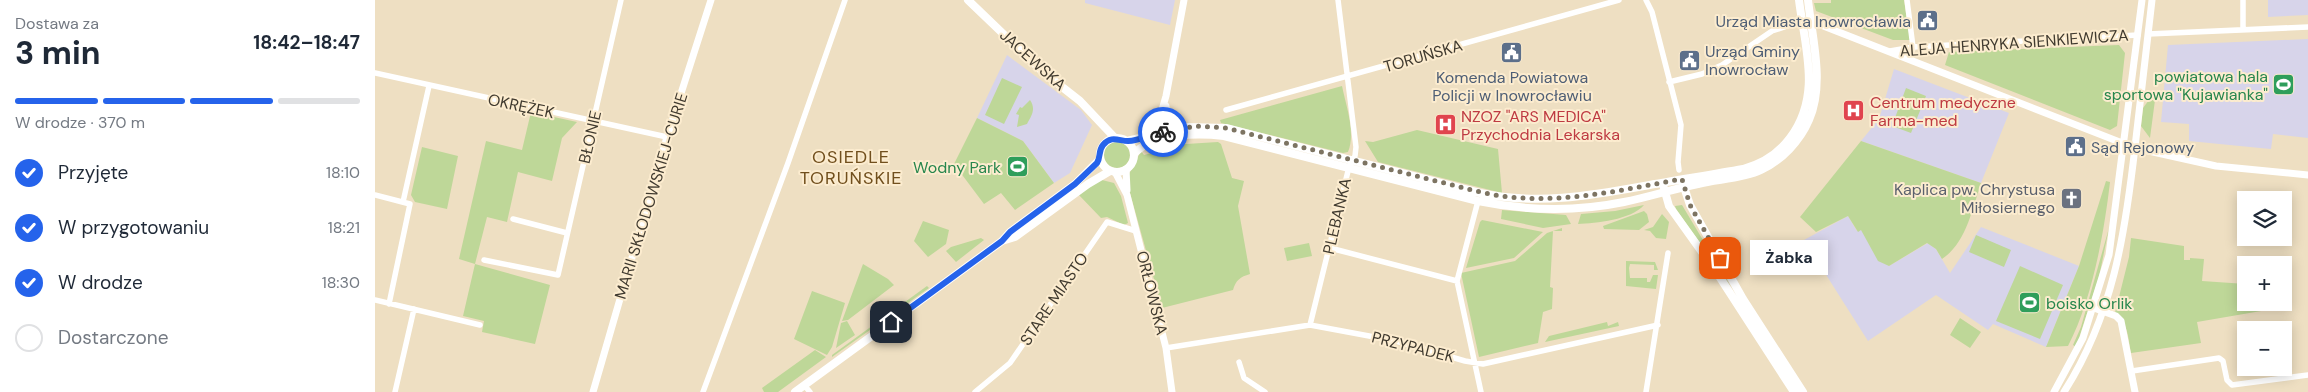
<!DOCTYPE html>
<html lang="pl">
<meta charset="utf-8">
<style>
:root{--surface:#fff;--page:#f6f6f7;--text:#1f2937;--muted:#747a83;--line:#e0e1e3;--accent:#2563eb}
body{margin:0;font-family:"DM Sans",sans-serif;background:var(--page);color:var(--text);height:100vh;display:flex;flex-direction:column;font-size:19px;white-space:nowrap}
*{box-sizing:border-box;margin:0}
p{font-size:16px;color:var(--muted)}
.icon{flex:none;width:28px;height:28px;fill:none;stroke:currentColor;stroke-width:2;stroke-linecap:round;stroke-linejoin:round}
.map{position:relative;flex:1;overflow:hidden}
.details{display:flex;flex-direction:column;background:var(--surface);width:375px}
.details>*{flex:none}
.buttons{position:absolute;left:1862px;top:191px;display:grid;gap:10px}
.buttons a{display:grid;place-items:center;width:55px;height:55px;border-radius:0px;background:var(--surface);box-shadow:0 2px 12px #0003;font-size:25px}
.pin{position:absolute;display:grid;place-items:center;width:42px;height:42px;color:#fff;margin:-21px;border-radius:10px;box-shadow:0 2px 8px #0006}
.courier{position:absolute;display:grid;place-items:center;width:50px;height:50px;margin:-25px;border:4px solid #2563eb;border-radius:50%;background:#fff;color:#222;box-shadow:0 1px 6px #0007}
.bubble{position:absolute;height:35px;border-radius:0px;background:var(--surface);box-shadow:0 2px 12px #0003;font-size:16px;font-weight:700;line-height:35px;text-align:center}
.summary em{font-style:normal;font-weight:700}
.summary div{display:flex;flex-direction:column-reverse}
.summary{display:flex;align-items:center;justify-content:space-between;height:85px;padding:0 15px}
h1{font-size:32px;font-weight:700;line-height:38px}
.bar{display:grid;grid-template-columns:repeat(4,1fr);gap:8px 5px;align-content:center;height:60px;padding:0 15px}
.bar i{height:6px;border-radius:4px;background:var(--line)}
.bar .on{background:var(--accent)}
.bar p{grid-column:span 4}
ol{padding:0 15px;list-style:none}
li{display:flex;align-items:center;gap:15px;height:55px}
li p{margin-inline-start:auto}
li .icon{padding:5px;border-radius:50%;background:var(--accent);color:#fff;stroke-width:4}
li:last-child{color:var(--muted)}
li i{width:28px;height:28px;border:2px solid var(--line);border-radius:50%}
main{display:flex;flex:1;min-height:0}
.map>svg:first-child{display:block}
.education{fill:#d7d4ea}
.green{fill:#bed798}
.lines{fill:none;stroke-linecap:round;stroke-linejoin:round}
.minor{stroke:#fff;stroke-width:5.5}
.tertiary{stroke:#fff;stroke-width:7}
.secondary{stroke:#fff;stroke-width:8}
.done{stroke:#7d7462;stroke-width:5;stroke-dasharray:0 9}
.route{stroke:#2563eb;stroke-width:6}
.labels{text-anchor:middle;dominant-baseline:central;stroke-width:4;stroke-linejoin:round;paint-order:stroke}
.service-label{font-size:16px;fill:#4e5e75;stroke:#fceccf;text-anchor:start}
.street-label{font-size:16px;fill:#403a2f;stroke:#fceccf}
.leisure-label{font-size:16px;fill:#27864d;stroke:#fceccf;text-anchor:end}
.health-label{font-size:16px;fill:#be3a42;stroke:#fceccf;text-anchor:start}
.worship-label{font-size:16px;fill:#5b616d;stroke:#fceccf;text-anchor:end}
.neighbourhood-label{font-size:18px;letter-spacing:1px;fill:#714f1d;stroke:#fceccf}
</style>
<main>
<section class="details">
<div class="summary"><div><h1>3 min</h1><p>Dostawa za</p></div><em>18:42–18:47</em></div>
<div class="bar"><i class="on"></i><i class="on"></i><i class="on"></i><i></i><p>W drodze · 370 m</p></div>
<ol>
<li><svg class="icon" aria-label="check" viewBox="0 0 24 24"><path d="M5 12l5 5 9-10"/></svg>Przyjęte<p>18:10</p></li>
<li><svg class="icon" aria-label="check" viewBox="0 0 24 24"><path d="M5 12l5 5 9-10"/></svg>W przygotowaniu<p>18:21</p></li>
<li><svg class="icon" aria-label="check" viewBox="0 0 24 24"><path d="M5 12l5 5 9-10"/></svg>W drodze<p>18:30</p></li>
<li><i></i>Dostarczone</li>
</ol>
</section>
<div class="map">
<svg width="1933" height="392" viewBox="0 0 1933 392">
<rect width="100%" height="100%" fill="#eedfc2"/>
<path class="education" d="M710,0H800L795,25L710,3Z
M1893,0H1933V15L1893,17Z
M1933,39V138L1898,134L1896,149L1885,148L1814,141V124L1786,122L1793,45Z
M632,55L706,110L717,125L695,173L679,183L648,141L602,118Z
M1519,69L1634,113L1606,183L1486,141L1504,119Z
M1473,216L1482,231L1486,230L1514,266L1553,243L1561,249L1575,273L1606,227L1704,266L1671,347L1618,324L1613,330L1561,295L1493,341L1429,240Z"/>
<path class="green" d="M1456,0H1529L1535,40H1518L1441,11L1439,3H1456Z
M1744,45L1750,53L1742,126L1735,130L1570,65L1574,52Z
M627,78L647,87L629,124L610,115Z
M967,86C971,106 981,132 973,152L968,153L846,123L845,120Z
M1531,88L1551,96L1536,133L1517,126Z
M655,100C661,109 657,115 652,124L642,127L644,115L641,114L645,107L647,108Z
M1774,100H1780L1775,138L1766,126L1768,108Z
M156,112L202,122L187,138L177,181L143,172L132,222L112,217L100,264L175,285L160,344L107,332L109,321L88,316L100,264L84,259L111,141L147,150Z
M602,118L648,141L679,183L640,210L626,193L609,204L579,164Z
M1042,130L1123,149L1127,193L1003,162L990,141L998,142Z
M1486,141L1606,183C1597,210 1591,243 1567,259L1561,249L1552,243L1514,266L1503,261L1486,230L1483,232L1473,216L1441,232L1425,217Z
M843,142L846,144L857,178L869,181L863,206L875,274C865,277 861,280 858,290L787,308L755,193L753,176L766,151L769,155L811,144Z
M729 155a13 13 0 1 1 26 0a13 13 0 1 1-26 0Z
M47,147L83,156L72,209L40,202L36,195Z
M723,179L739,183L746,196L753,223L749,225L732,217L726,218L703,194Z
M1731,181L1735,182C1729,234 1717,300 1693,346L1671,347L1704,266Z
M1269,205C1256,220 1221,223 1203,224L1206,214L1240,211Z
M1307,205L1356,287L1301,209L1300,206Z
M1127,210L1191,215L1196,224L1168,228L1126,219Z
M1269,211L1272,214L1274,222L1264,230L1229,229L1228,226Z
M1287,214L1294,222L1291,239L1281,238L1275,231L1269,230L1278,227Z
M1107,220L1168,232L1139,258L1091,268L1105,222Z
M548,221L574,230L571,244L553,257L539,241Z
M1187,228V231H1178L1175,287L1178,288L1177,309L1168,312L1163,343L1104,357L1086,273L1140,261L1172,233Z
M1734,228L1724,277L1701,347L1698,345L1706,327Z
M1601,235L1636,250L1629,267L1594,252Z
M606,238L609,240L581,262L571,251L576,247Z
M1756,238L1809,246V260H1815V258L1829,259L1827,281L1871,284V302L1890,303L1892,310L1822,322L1826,343L1756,353C1753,337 1753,323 1740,313L1754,257Z
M934,243L937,256L912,261L909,248Z
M1251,261L1280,262L1283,270H1279V265L1255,264L1254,268L1255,278H1272V282H1275L1278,275H1283L1281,289L1251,286Z
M488,264L513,279L519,285L473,320L467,321Z
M1645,266L1688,285L1665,339L1621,321Z
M552,286L554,288L457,357V355Z
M437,291L470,303L457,347L452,355L419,339Z
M1585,318L1606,332L1595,348L1575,335Z
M472,321L480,335L461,348L466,323Z
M1232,322L1233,326L1243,322L1244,326L1170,342L1174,336Z
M440,350L451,357L403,392H389L387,388Z"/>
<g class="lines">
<path class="minor" d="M1271,0L1277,12L1306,125L1303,162L1304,170
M1532,0L1538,47L1536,59
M1868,0V30
M1773,34L1933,27
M1515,51L1538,47L1763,35
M0,73L292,137
M1294,82L1327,74L1347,65L1397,31L1427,21
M851,110L1244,0
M0,195L35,204L14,304
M1103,201L1082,281L1106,392
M28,202L54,86
M138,219L192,233
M955,248L1082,281
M109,260L183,275L246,0
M0,300L105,325
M935,325L974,167L980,156L981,147L963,0
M791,348L935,325L1021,341L1090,361L1108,364L1283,325
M864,362L869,378L890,392
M1757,371L1844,358L1848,361L1852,380L1857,385L1933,375
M429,385L435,392
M20,392L39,309
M328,392L413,163L470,0
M600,392L635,363L732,222L761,231
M1271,392L1293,253"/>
<path class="tertiary" d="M1433,20L1760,148L1841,166L1933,175
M791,106V114L796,122L811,127
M780,134L791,96L809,0
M751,169L752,190
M740,172L752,195L791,348L797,392
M1719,308L1741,316L1746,321L1760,392
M218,392L292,137L336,0
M1679,392L1708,338L1734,255L1767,0
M1689,392C1738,315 1750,235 1760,147C1766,98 1771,49 1777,0"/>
<path class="secondary" d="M593,0L668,72L705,101L740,138
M725 155a17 17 0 1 1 34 0a17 17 0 1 1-34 0Z
M752,141L811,127L851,128L1105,193C1161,205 1214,196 1269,186C1302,180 1335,175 1368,169C1387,164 1403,154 1415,138C1447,95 1430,49 1424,0
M759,154C777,133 823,133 849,136L1103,201C1152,211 1200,212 1249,202C1274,197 1298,189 1323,184C1343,179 1367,179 1386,170C1407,160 1425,141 1434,120C1450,84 1437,37 1433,0
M1308,184L1315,205L1368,299L1428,392
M1289,188L1294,206L1342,273L1419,392
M627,241L640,237L713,184L735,171
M420,392L627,241L635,232L700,184L725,159"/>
</g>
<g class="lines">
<path class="done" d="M788,132L821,126L851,128L1105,192C1173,208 1240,191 1307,179L1315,205L1345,258"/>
<path class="route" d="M516,322L627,241L635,232L700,184L722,163C726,157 723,151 728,145C736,135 744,141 753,141C764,141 777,134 788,132"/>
</g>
<defs>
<symbol id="civic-square" viewBox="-11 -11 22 22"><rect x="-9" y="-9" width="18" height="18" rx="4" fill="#5c6f8a" stroke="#fceccf"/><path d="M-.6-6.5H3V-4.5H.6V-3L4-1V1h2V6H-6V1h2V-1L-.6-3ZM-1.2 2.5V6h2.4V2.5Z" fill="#fff"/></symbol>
<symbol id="stadium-square" viewBox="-11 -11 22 22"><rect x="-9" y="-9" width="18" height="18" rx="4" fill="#2e9e5b" stroke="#fceccf"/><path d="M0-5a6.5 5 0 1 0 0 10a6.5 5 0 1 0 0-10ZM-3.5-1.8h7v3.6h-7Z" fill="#fff"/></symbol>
<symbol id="hospital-square" viewBox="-11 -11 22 22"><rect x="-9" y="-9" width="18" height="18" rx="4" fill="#e0444e" stroke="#fceccf"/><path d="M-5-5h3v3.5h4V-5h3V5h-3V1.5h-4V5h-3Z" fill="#fff"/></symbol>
<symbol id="church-square" viewBox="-11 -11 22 22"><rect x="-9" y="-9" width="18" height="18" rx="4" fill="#6b7280" stroke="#fceccf"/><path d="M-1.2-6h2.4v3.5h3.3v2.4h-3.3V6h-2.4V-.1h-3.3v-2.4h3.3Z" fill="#fff"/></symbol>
</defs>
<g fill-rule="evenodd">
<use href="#civic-square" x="1540" y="8" width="25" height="25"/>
<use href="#civic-square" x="1124" y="40" width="25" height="25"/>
<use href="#civic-square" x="1302" y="48" width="25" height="25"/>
<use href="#stadium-square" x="1896" y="72" width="25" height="25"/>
<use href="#hospital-square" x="1466" y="98" width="25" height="25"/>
<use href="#hospital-square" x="1058" y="112" width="25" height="25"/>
<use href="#civic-square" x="1688" y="134" width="25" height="25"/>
<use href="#stadium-square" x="630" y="154" width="25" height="25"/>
<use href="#church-square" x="1684" y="186" width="25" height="25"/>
<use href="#stadium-square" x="1642" y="290" width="25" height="25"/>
</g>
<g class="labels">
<g class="service-label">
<text x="1536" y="21" text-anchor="end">Urząd Miasta Inowrocławia</text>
<text x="1330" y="51">Urząd Gminy<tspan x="1330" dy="18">Inowrocław</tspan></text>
<text x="1137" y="77" text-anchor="middle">Komenda Powiatowa<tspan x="1137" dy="18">Policji w Inowrocławiu</tspan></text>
<text x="1716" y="147">Sąd Rejonowy</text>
</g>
<g class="street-label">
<text transform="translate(1639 43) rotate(-4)">ALEJA HENRYKA SIENKIEWICZA</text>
<text transform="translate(1048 56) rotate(-16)">TORUŃSKA</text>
<text transform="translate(658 60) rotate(42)">JACEWSKA</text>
<text transform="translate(146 106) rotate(12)">OKRĘŻEK</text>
<text transform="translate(215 137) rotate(-77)">BŁONIE</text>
<text transform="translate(276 196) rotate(-73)">MARII SKŁODOWSKIEJ-CURIE</text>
<text transform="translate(962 216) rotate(-77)">PLEBANKA</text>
<text transform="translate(777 293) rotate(76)">ORŁOWSKA</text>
<text transform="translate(679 299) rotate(-56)">STARE MIASTO</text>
<text transform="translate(1038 347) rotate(14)">PRZYPADEK</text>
</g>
<g class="leisure-label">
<text x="1893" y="76">powiatowa hala<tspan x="1893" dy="18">sportowa "Kujawianka"</tspan></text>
<text x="626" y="167">Wodny Park</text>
<text x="1671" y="303" text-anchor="start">boisko Orlik</text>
</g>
<g class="health-label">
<text x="1495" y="102">Centrum medyczne<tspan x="1495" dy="18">Farma-med</tspan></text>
<text x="1086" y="116">NZOZ "ARS MEDICA"<tspan x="1086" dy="18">Przychodnia Lekarska</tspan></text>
</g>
<g class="worship-label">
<text x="1680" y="189">Kaplica pw. Chrystusa<tspan x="1680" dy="18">Miłosiernego</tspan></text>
</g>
<g class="neighbourhood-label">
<text x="476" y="157">OSIEDLE<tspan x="476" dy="21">TORUŃSKIE</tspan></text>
</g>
</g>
</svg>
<div class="buttons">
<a><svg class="icon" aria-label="layers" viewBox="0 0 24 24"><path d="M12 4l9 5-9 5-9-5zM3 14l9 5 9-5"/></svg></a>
<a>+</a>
<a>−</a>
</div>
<div class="pin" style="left:1345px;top:258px;background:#ea580c"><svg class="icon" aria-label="bag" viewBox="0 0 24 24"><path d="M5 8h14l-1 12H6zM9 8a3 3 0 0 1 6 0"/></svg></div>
<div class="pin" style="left:516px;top:322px;background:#1f2937"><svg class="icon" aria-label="home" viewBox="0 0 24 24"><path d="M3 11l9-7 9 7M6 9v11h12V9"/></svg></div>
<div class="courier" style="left:788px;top:132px"><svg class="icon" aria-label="bike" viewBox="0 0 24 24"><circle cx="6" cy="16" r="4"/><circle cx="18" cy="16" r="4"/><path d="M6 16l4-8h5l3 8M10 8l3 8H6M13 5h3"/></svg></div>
<div class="bubble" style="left:1375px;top:240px;width:78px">Żabka</div>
</div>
</main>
